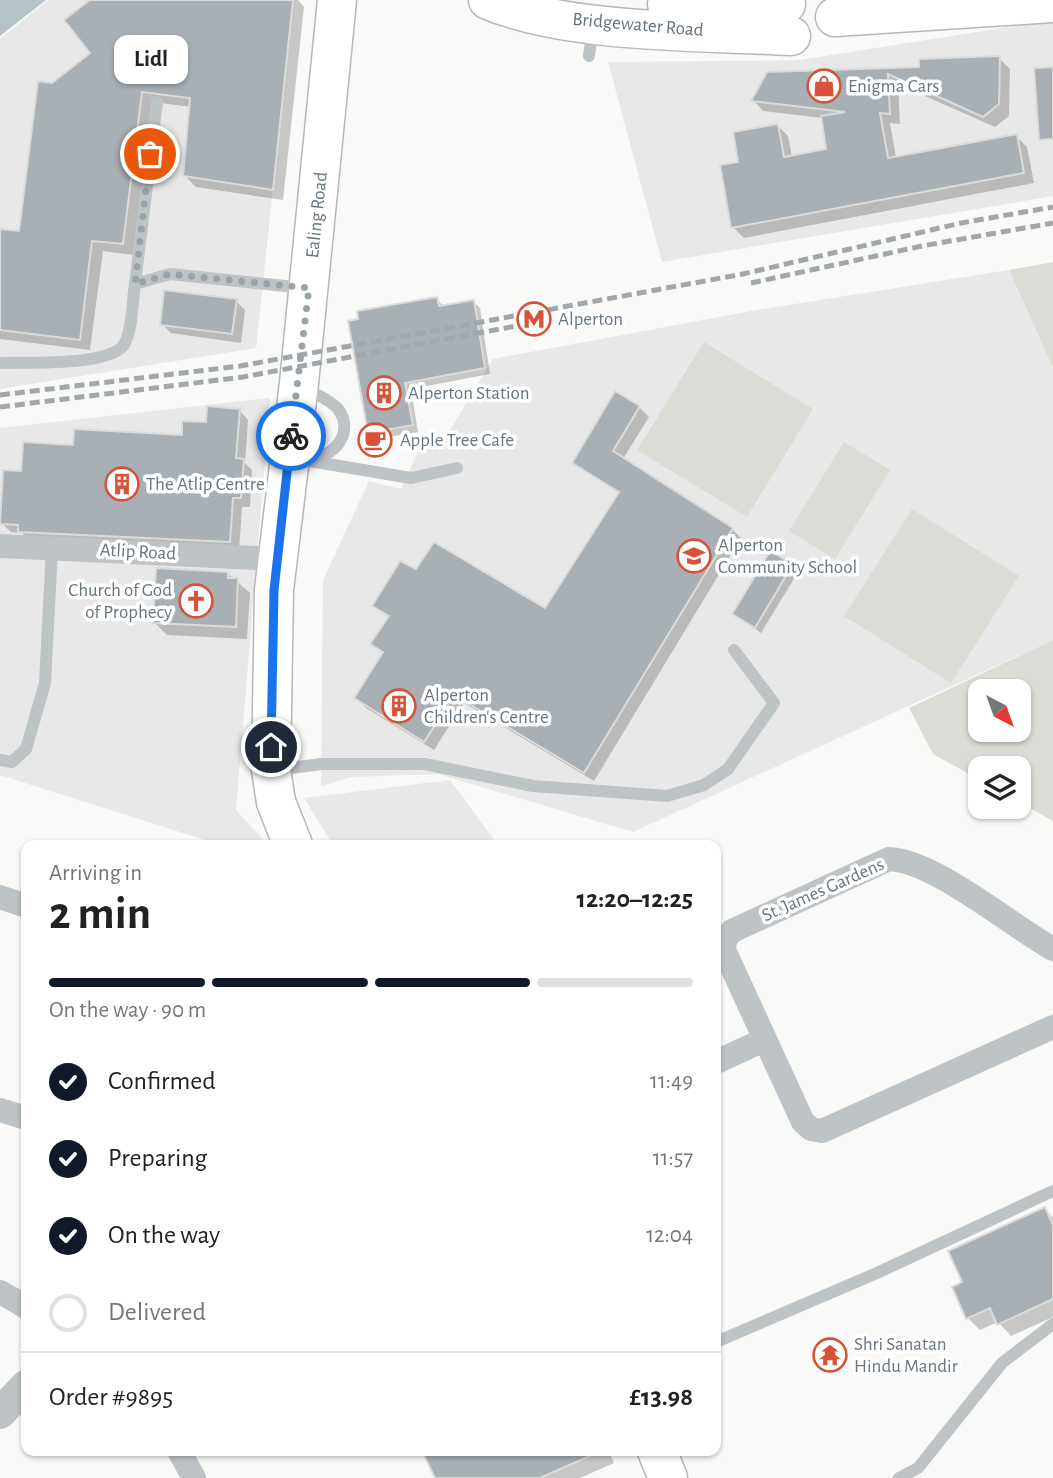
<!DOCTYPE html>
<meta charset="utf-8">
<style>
:root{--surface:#fff;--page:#f6f6f6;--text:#222;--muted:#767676;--line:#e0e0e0;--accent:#111827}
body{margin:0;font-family:"Alegreya Sans",sans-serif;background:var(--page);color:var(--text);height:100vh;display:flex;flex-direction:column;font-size:26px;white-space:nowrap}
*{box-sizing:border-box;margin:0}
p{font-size:23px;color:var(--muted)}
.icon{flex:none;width:38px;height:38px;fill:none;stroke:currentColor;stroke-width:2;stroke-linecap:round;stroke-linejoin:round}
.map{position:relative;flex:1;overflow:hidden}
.drawer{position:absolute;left:21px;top:840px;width:700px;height:616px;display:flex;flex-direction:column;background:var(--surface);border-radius:14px;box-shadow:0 2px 5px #0004}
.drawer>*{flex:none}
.needle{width:46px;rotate:139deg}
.controls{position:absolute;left:968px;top:679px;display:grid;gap:14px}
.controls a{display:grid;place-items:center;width:63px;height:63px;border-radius:14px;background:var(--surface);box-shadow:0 2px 5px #0004;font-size:35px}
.pin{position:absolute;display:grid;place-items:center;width:60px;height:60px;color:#fff;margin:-30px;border:4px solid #fff;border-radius:50%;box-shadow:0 2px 7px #0007}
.courier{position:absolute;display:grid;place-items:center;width:70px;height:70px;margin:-35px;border:5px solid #1a73e8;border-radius:50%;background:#fff;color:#222;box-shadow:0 2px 9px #0007}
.bubble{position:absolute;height:49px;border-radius:14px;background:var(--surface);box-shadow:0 2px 5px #0004;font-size:23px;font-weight:700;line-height:49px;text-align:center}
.summary em{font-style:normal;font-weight:700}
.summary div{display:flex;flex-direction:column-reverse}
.summary{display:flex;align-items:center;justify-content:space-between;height:119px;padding:0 28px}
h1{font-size:46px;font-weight:700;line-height:52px}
.bar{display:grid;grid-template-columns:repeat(4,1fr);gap:10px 7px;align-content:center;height:84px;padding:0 28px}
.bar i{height:9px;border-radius:5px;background:var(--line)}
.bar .selected{background:var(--accent)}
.bar p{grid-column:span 4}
.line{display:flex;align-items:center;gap:18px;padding:0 28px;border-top:2px solid var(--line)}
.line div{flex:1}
ol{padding:0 28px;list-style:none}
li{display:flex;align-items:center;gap:21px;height:77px}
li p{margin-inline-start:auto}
li .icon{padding:7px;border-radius:50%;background:var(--accent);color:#fff;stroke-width:4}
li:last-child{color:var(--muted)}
li i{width:38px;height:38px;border:4px solid var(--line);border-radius:50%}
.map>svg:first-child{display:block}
.built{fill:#e7e8e7}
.green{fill:#d9ddd6;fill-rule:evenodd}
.water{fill:#b7c4c7}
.shadow{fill:#0003}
.building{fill:#a8b0b5;stroke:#dbdbd9;stroke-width:2}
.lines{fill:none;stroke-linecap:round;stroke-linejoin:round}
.primary-casing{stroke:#b2b8bb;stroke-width:41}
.service{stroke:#bec3c6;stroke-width:12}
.minor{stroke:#bec3c6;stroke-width:24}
.tertiary{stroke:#bec3c6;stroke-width:32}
.primary{stroke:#fff;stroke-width:38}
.rail{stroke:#a0a8ac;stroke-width:5;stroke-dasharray:10 5;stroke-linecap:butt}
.done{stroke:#99a4a9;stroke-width:7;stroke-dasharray:0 12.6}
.route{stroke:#1a73e8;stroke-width:9}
.labels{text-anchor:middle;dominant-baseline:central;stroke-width:7;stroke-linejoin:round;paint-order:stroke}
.street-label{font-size:19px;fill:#66767f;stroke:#fff}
.poi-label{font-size:19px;fill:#66767f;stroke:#fff;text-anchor:start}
</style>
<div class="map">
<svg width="1053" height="1478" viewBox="0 0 1053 1478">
<rect width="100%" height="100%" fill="#f9f9f7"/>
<path class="built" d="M48,0H293L256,348L0,389V39Z
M1053,20V196L662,262L608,62L800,60Z
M1009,270L1053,368V640L633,832L438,774L352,777L321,786L323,580L369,481L401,489L425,436L444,440L493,359L757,310Z
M270,398L236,810L268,845H221L0,775V428Z
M450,780L498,845H333L304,798Z"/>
<path class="green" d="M1053,262V368L1009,270Z
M704,342L813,409L747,517L637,450Z
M844,442L890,470L835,559L789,531Z
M912,509L1019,576L951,683L844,616Z
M1053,640V821L1019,802L1018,768H980V780L933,754L909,708ZM980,691H1018V730H980Z"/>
<path class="water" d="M0,0H46L0,36Z"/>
<path class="shadow" d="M92,0H298L304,7L283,200L196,187L185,176L191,107L153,102L133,255L103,251L90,350L0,339V231L20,233L52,85L92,53Z
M999,58L1010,69L1009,116L995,127L898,84L900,124L890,123L896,158L1016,136L1027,147L1034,183L744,238L733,227L740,164L777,125L788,136L792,157L828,150L823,118L763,111L753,100L768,74L921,69Z
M437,299L444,307L473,302L480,308L490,374L411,389L418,432L376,439L369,433Z
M236,301L245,310L241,343L171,333L162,324Z
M639,407L649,417L623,459L732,529L741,538L594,781L464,703L434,750L366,708L357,698L384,655L372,644L389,618L374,606L416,571L546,610L620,494L574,463Z
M239,410L248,420L245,463L252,470L250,507H242L239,551L29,541L22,533L11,532L1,523L23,473L75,447L183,437Z
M792,566L798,572L761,633L734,614Z
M227,573L250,593L247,639L167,635L154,622Z
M1045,1209L1053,1218V1317L1011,1336L998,1322L980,1330L968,1318L964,1283Z
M432,1451H609L614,1463L580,1478H437L426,1454Z"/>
<path class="building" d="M90,0H293L273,190L183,176L190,98L142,92L123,244L92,241L80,340L0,330V229L19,231L38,81L52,83L90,53L64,20Z
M1000,56L999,104L983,117L888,74L890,114L880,113L888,158L1017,134L1024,173L731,228L720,165L738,162L733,132L778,124L784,157L826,149L821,116L845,112L751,101L767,72L919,67V59Z
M1053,67V139L1039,140L1034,68Z
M164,290L237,299L232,334L160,325Z
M437,297L439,306L474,300L485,368L405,383L413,425L368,433L348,321L358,319L357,311Z
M615,391L640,406L613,451L733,528L584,773L454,695L424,742L354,698L383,652L370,644L389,616L372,606L400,561L416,569L434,542L545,608L619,492L572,463Z
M207,406L240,409L236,458L244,459L241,498H233L230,542L18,532V525L0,524L3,470L21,471L23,442L73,445L74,429L182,435V421L206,422Z
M770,551L793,564L755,628L732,614Z
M156,568L228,572V578H238L236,627L153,623Z
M1045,1207L1053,1225V1299L997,1325L990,1308L966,1319L952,1287L962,1282L948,1251Z
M422,1451H601L540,1478H435Z"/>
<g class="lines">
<defs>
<path id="primary" d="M488,0C569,34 701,31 791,36
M667,4H786
M835,17L1053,3
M293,845L276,802L271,770L274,590L299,383L337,0
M657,1451L668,1478"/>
</defs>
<use href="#primary" class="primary-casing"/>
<path class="service" d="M589,56L593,27
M135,284L157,102
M0,363C25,362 113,367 125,343C133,326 132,302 135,284L170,274L305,288
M305,387C315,395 330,399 338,409C354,430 337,456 313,457
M292,458L411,478L457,468
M0,760L12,762L26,749L45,683L52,548
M276,770L321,764H425L533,786L667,796L704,785L728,769L774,703L734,650
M716,1342L877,1273L1053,1191
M899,1478L918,1468L1002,1363L1053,1324"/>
<path class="minor" d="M0,546L276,559
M0,897L26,906
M1053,949C1010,925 935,861 889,859L732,931L725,940L724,950L803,1122L811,1129L822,1131L1053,1027
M716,1062L764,1040
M0,1110L26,1118
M0,1292L26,1307
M179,1451L194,1478"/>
<path class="tertiary" d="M0,1413L26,1386"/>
<use href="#primary" class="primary"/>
<path class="rail" d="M751,283L922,246L1053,223
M0,395L240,366L361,344L743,274L961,223L1053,207
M0,407L243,377L527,324"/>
</g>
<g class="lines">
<path class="done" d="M150,154L135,284L170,274L309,288L291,436"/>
<path class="route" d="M271,747L274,590L291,436"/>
</g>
<defs>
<symbol id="shop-ring" viewBox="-11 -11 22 22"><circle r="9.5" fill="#fff" stroke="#d65339" stroke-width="1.5"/><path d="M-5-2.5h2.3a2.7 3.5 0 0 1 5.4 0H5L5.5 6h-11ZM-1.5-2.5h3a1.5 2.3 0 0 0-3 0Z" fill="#d65339"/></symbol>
<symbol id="metro-ring" viewBox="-11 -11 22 22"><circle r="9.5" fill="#fff" stroke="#d65339" stroke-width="1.5"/><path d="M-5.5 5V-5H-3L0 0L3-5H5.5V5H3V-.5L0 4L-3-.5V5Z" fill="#d65339"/></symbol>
<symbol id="building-ring" viewBox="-11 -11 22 22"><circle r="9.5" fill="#fff" stroke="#d65339" stroke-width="1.5"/><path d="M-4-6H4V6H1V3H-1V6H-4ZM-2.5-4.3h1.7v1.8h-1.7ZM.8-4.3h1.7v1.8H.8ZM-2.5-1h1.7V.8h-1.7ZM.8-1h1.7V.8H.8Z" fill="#d65339"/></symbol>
<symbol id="cafe-ring" viewBox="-11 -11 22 22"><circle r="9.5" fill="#fff" stroke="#d65339" stroke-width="1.5"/><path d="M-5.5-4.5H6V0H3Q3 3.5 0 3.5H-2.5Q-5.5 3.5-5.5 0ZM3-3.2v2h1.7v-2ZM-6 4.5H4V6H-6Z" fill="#d65339"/></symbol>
<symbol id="school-ring" viewBox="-11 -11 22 22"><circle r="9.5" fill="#fff" stroke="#d65339" stroke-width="1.5"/><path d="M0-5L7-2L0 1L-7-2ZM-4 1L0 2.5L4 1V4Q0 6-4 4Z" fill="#d65339"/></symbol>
<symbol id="church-ring" viewBox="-11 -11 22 22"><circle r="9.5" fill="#fff" stroke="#d65339" stroke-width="1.5"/><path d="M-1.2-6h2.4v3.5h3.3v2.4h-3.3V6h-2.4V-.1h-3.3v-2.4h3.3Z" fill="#d65339"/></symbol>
<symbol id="temple-ring" viewBox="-11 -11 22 22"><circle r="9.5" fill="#fff" stroke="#d65339" stroke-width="1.5"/><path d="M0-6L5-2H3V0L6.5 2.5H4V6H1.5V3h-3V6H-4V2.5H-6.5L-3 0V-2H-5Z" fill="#d65339"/></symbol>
</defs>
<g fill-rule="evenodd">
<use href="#shop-ring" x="805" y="67" width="38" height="38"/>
<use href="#metro-ring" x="515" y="300" width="38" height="38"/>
<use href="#building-ring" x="365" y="374" width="38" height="38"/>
<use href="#cafe-ring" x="356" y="421" width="38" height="38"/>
<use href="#building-ring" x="103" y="465" width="38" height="38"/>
<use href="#school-ring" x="675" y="537" width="38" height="38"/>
<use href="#church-ring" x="177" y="582" width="38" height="38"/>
<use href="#building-ring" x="380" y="687" width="38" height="38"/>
<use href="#temple-ring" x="811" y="1336" width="38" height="38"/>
</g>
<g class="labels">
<g class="street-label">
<text transform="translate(638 25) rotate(5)">Bridgewater Road</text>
<text transform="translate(317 215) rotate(-84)">Ealing Road</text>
<text transform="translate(138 552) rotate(3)">Atlip Road</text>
<text transform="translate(823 890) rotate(-24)">St. James Gardens</text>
</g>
<g class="poi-label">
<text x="848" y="86">Enigma Cars</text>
<text x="558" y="319">Alperton</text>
<text x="408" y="393">Alperton Station</text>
<text x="400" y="440">Apple Tree Cafe</text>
<text x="146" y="484">The Atlip Centre</text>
<text x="718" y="545">Alperton<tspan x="718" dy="22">Community School</tspan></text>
<text x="172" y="590" text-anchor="end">Church of God<tspan x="172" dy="22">of Prophecy</tspan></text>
<text x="424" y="695">Alperton<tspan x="424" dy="22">Children's Centre</tspan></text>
<text x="854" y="1344">Shri Sanatan<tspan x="854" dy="22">Hindu Mandir</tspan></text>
</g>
</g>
</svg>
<div class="controls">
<a><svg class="needle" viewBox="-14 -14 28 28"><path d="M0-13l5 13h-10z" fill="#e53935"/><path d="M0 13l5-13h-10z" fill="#767676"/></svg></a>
<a><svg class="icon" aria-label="layers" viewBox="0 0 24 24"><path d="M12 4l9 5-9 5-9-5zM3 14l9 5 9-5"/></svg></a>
</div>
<div class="pin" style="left:150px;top:154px;background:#ea580c"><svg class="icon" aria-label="bag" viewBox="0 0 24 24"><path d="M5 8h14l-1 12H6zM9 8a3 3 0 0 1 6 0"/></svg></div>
<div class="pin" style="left:271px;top:747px;background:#1f2937"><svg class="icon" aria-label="home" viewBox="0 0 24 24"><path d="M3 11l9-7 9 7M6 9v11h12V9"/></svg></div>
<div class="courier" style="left:291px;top:436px"><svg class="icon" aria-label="bike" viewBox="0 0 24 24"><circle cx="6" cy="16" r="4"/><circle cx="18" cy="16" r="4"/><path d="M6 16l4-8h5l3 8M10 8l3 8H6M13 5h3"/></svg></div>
<div class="bubble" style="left:114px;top:35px;width:74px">Lidl</div>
<section class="drawer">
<div class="summary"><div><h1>2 min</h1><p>Arriving in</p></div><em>12:20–12:25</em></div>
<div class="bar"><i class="selected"></i><i class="selected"></i><i class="selected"></i><i></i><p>On the way · 90 m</p></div>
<ol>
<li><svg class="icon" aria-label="check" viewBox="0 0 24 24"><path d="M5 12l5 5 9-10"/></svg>Confirmed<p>11:49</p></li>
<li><svg class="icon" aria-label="check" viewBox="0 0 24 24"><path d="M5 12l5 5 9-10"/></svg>Preparing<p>11:57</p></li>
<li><svg class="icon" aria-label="check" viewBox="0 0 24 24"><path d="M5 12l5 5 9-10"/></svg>On the way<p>12:04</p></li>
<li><i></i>Delivered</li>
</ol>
<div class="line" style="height:91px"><div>Order #9895</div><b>£13.98</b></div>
</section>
</div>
